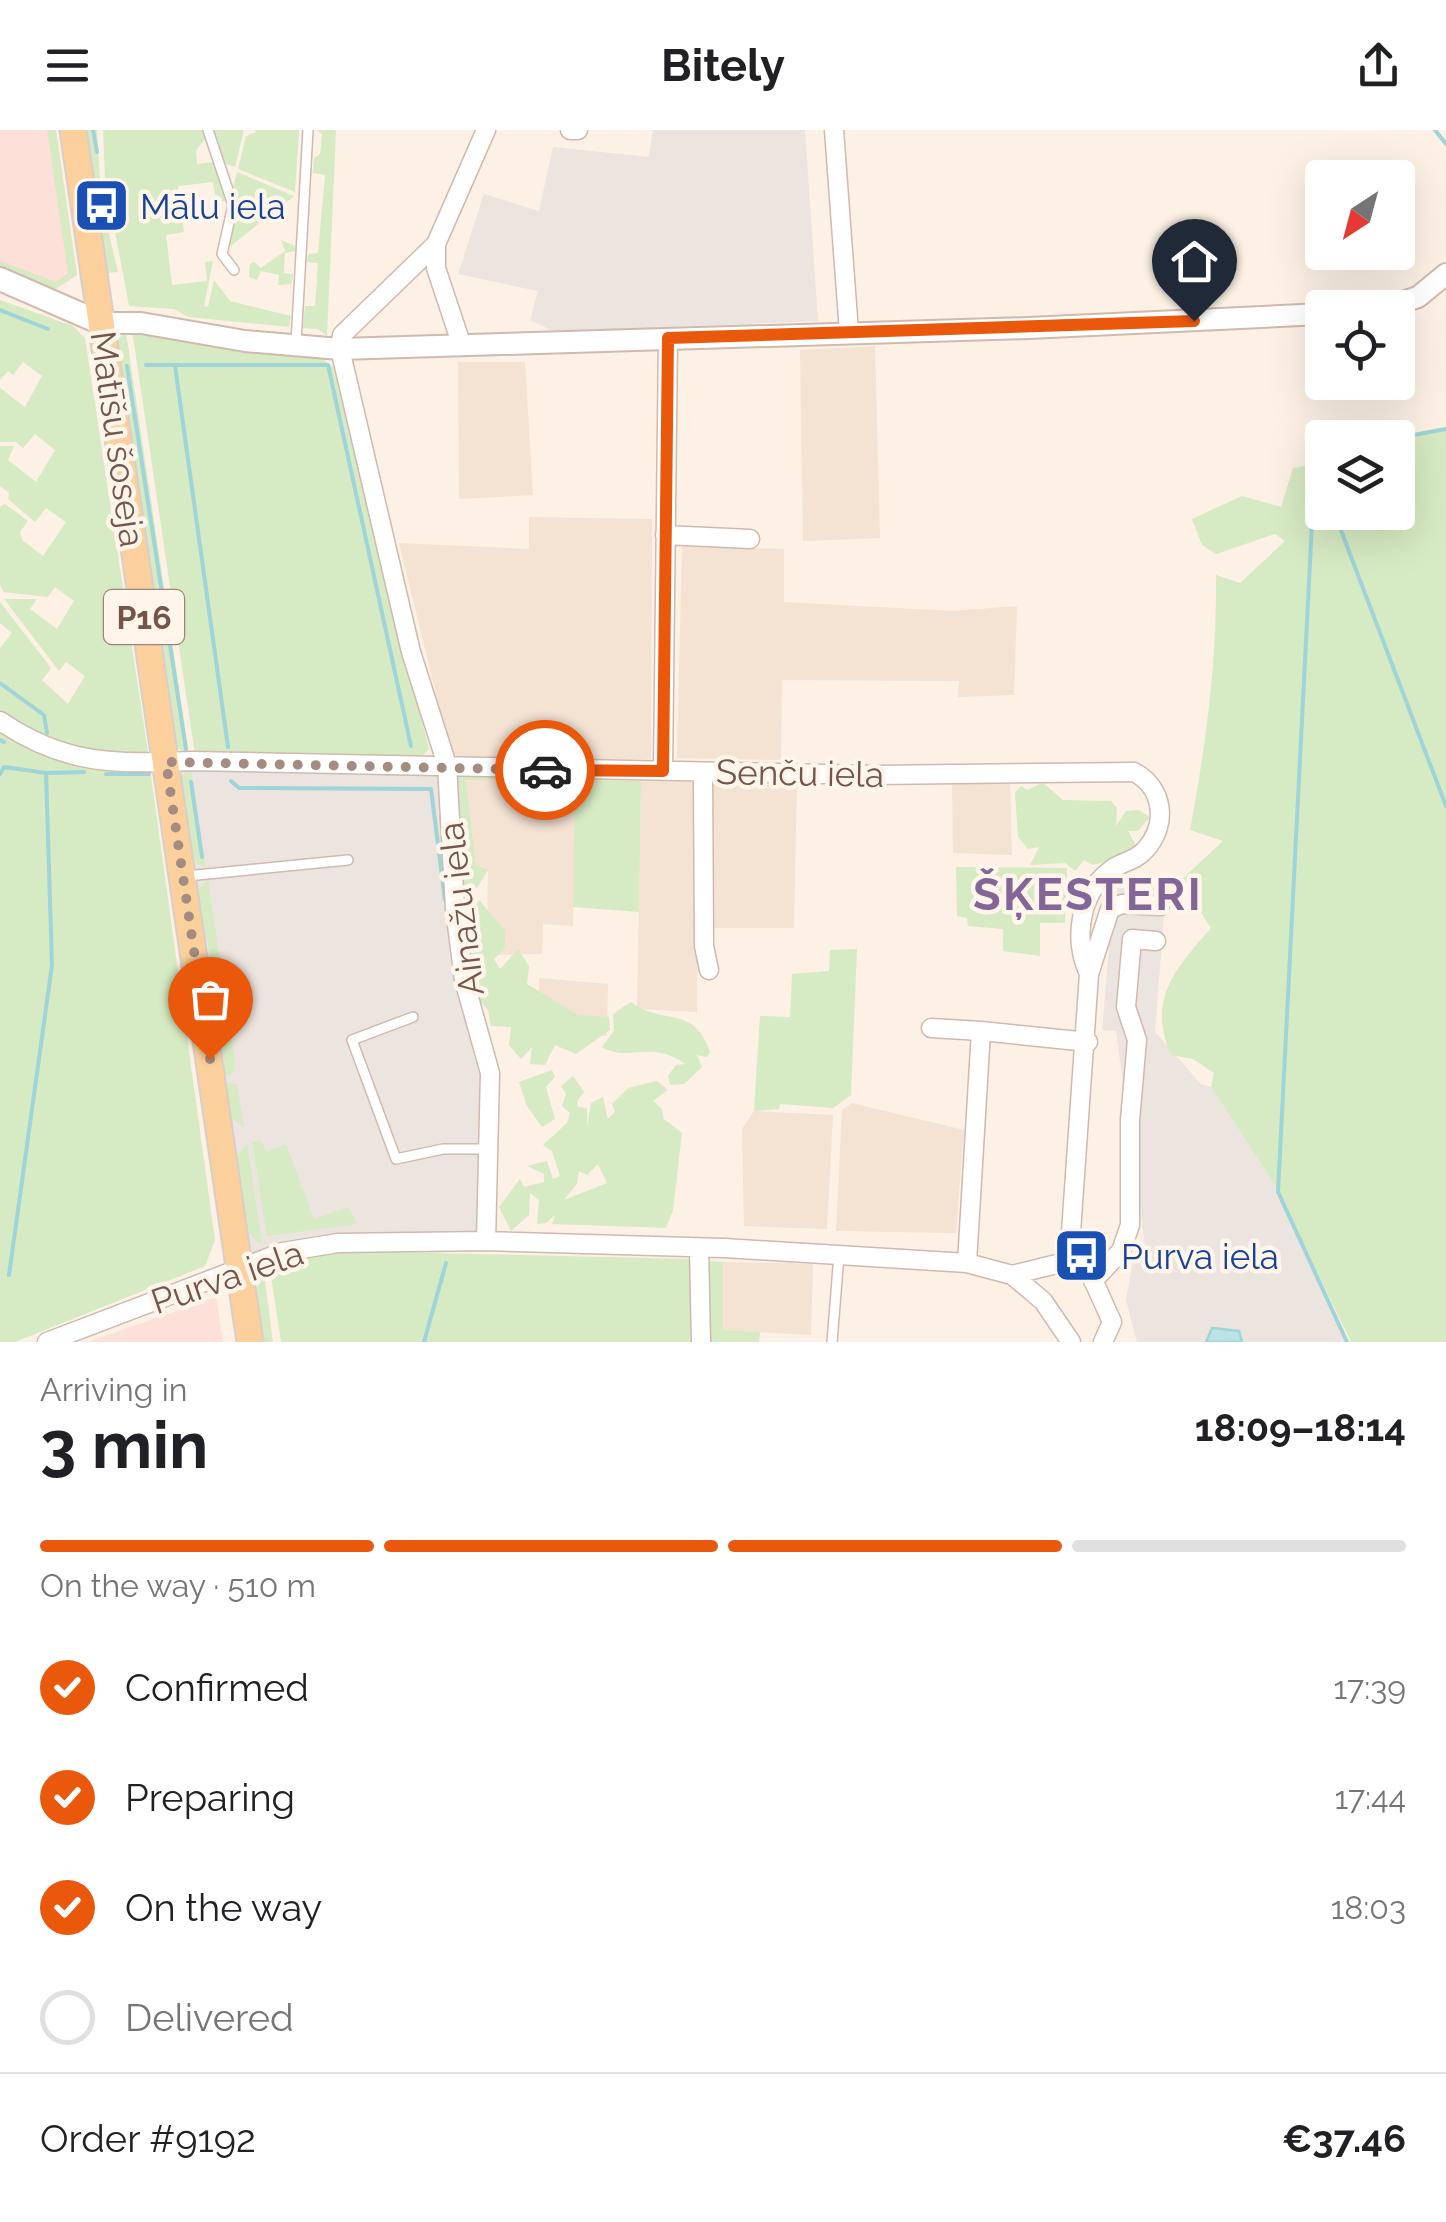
<!DOCTYPE html>
<meta charset="utf-8">
<style>
:root{--surface:#fff;--page:#f6f6f6;--text:#202124;--muted:#757577;--line:#e0e0e0;--accent:#ea580c}
body{margin:0;font-family:Raleway,sans-serif;background:var(--page);color:var(--text);height:100vh;display:flex;flex-direction:column;font-size:38px;white-space:nowrap}
*{box-sizing:border-box;margin:0}
p{font-size:32px;color:var(--muted)}
.icon{flex:none;width:55px;height:55px;fill:none;stroke:currentColor;stroke-width:2;stroke-linecap:round;stroke-linejoin:round}
.map{position:relative;height:1212px;overflow:hidden}
.drawer{display:flex;flex-direction:column;background:var(--surface);flex:1}
.drawer>*{flex:none}
.needle{width:65px;rotate:216deg}
.tools{position:absolute;left:1305px;top:30px;display:grid;gap:20px}
.tools a{display:grid;place-items:center;width:110px;height:110px;border-radius:10px;background:var(--surface);box-shadow:0 10px 40px #0002;font-size:50px}
.pin{position:absolute;display:grid;place-items:center;width:85px;height:85px;color:#fff;margin:-102px -42px;border-radius:50% 50% 50% 0;rotate:-45deg;box-shadow:0 0 10px #0007}
.pin .icon{rotate:45deg}
.courier{position:absolute;display:grid;place-items:center;width:100px;height:100px;margin:-50px;border:8px solid #ea580c;border-radius:50%;background:#fff;color:#222;box-shadow:0 2px 12px #0007}
.headline em{font-style:normal;font-weight:700}
.headline div{display:flex;flex-direction:column-reverse}
.headline{display:flex;align-items:center;justify-content:space-between;height:170px;padding:0 40px}
h1{font-size:65px;font-weight:700;line-height:75px}
.bar{display:grid;grid-template-columns:repeat(4,1fr);gap:15px 10px;align-content:center;height:120px;padding:0 40px}
.bar i{height:12px;border-radius:8px;background:var(--line)}
.bar .on{background:var(--accent)}
.bar p{grid-column:span 4}
.line{display:flex;align-items:center;gap:25px;padding:0 40px;border-top:2px solid var(--line)}
.line div{flex:1}
ol{padding:0 40px;list-style:none}
li{display:flex;align-items:center;gap:30px;height:110px}
li p{margin-inline-start:auto}
li .icon{padding:10px;border-radius:50%;background:var(--accent);color:#fff;stroke-width:4}
li:last-child{color:var(--muted)}
li i{width:55px;height:55px;border:5px solid var(--line);border-radius:50%}
header{display:flex;justify-content:space-between;align-items:center;height:130px;padding:0 40px;background:var(--surface);font-size:45px;font-weight:700}
.map>svg:first-child{display:block}
.residential{fill:#f4e2d3}
.commercial{fill:#fde0d8}
.industrial{fill:#ece4df}
.green{fill:#d6eac3;fill-rule:evenodd}
.water{fill:#b9e3e6;stroke:#9fd4d8;stroke-width:2.5}
.lines{fill:none;stroke-linecap:round;stroke-linejoin:round}
.stream{stroke:#9fd4d8;stroke-width:4}
.service-casing{stroke:#d0b9ae;stroke-width:12}
.minor-casing{stroke:#d0b9ae;stroke-width:21}
.tertiary-casing{stroke:#d0b9ae;stroke-width:24}
.secondary-casing{stroke:#d3b9ab;stroke-width:26}
.primary-casing{stroke:#d8cfcc;stroke-width:29}
.service{stroke:#fff;stroke-width:9}
.minor{stroke:#fff;stroke-width:18}
.tertiary{stroke:#fff;stroke-width:20}
.secondary{stroke:#fff;stroke-width:22}
.primary{stroke:#fbd09c;stroke-width:25}
.done{stroke:#a48c80;stroke-width:10;stroke-dasharray:0 18}
.route{stroke:#ea580c;stroke-width:12}
.labels{text-anchor:middle;dominant-baseline:central;stroke-width:9;stroke-linejoin:round;paint-order:stroke}
.shield{fill:#fff5ea;stroke:#9e857a;stroke-width:2.5}
.shield-label{font-size:32px;font-weight:bold;fill:#75554a}
.transit-label{font-size:35px;fill:#164399;stroke:#fff5ea;text-anchor:start}
.street-label{font-size:35px;fill:#75554a;stroke:#fff5ea}
.district-label{font-size:45px;font-weight:bold;letter-spacing:2.5px;fill:#836598;stroke:#fff5ea}
</style>
<header><svg class="icon" aria-label="menu" viewBox="0 0 24 24"><path d="M4 6h16M4 12h16M4 18h16"/></svg>Bitely<svg class="icon" aria-label="share" viewBox="0 0 24 24"><path d="M12 15V3M7 8l5-5 5 5M5 13v7h14v-7"/></svg></header>
<div class="map">
<svg width="1446" height="1212" viewBox="0 0 1446 1212">
<rect width="100%" height="100%" fill="#fcf1e4"/>
<path class="residential" d="M875,216L880,408L803,411L800,220Z
M458,232H525L533,365L459,369Z
M529,387L652,389L651,629H452L399,413L529,419Z
M682,416L784,419V472L953,481L1017,476L1014,565L958,567L959,551L782,550L781,630L677,628Z
M466,649L575,650L573,796L543,794L542,824L487,825L488,741L476,735Z
M707,650H797L794,798H706Z
M641,651L698,652L697,882L637,879Z
M952,652H1010L1012,725L953,723Z
M539,848L608,854L607,906L539,905Z
M852,973L964,1000L956,1103L836,1101L842,980Z
M754,981L833,985L827,1099L744,1096L742,999Z
M723,1132L813,1134L811,1205L723,1200Z"/>
<path class="commercial" d="M0,0H56L77,145L57,159L0,142Z
M216,1167L223,1212H88Z"/>
<path class="industrial" d="M653,0H805L818,191L555,202L530,190L538,161L458,144L484,64L539,81L553,17L649,27Z
M166,632L447,635L455,779L490,943L486,1111L251,1133Z
M1117,743L1167,746L1155,902L1201,954L1211,957L1275,1055L1346,1212H1137L1126,1170L1133,1131L1146,1124L1116,901L1102,900L1112,782L1107,748H1116Z"/>
<path class="green" d="M47,0H56L77,145L51,161L0,142V131L56,152L68,143Z
M85,0H97L101,66H97Z
M103,0H204L207,7L196,20L197,34L214,32L229,70L216,72L213,52L178,56L184,102L166,105L172,155L207,151L205,132L213,131L204,176L208,177L214,150L230,171L291,186L289,197L188,187L174,179L129,176L105,49Z
M211,0H244L235,37L224,33Z
M254,0H299L295,62L238,39L246,6L257,2Z
M316,0H336L327,206L318,199L303,198L305,176H315L318,133L307,132L308,124L318,123L325,45L313,43L314,28L320,24L322,4Z
M237,42L294,66L267,88L237,78L232,62Z
M235,81L263,90L226,120Z
M105,87L118,142L105,143L100,88Z
M281,110L295,116V121L285,123L284,143L293,144L291,154L278,155L279,145L261,141L257,150L249,147L250,134L254,132L261,138L285,121Z
M0,170L73,196L85,208L148,622C89,628 50,611 0,583V518L12,503L0,493V472L51,538L42,550L68,574L85,546L66,532L59,541L4,469H37L30,479L57,499L74,471L55,457L48,467L4,462L0,455V377L5,374L28,391L20,402L22,410L43,426L66,392L46,378L35,392L8,369L9,363L0,356V316H14L8,330L36,352L55,320L35,304L23,318L16,312H0V258L25,277L42,246L23,232L13,245L8,241L0,250Z
M132,200L319,226L333,237L429,619L422,626L195,625Z
M126,202L189,625L174,616L116,211Z
M1446,299V1212H1351L1275,1055L1211,957L1214,943L1193,929L1171,925C1147,869 1175,839 1211,798L1180,751L1223,711L1190,700C1206,614 1217,532 1216,445L1240,453L1285,411L1275,404L1216,424L1202,415L1192,389L1242,366L1281,377L1293,338L1322,333V382H1398L1397,308Z
M0,596L150,638L215,1110L205,1136L15,1212H0Z
M466,627L555,633L544,650H466L476,735L488,740L477,758L463,760L467,780L480,771L505,801V818L494,829L500,839L518,819L529,836L527,854L578,885L609,887L610,900L576,924L555,915L545,935L530,934L532,917L521,929L509,915L511,897L491,896L488,880L477,868L481,861L469,841L446,654Z
M191,638L206,738L191,731L180,647Z
M575,650L641,651L639,782L573,777Z
M1043,653L1063,670L1111,671L1117,678L1116,696L1126,681L1139,680L1150,687L1138,701H1128L1136,715L1128,726L1093,735L1084,730L1075,741L1065,733L1030,735L1039,717L1028,719L1018,707L1015,663L1021,656L1027,660Z
M956,737L1067,738L1065,793H1040V826L1003,821V799L968,796L967,788L957,786Z
M208,749L221,838L214,840L197,770V761Z
M857,819L851,965L833,978L780,974L779,979L754,981L760,886L790,887L792,844L829,841L830,820Z
M219,868H226L236,939L229,946L225,945Z
M631,872C662,896 694,874 710,922L707,927L697,925L702,937L684,954L670,955L668,946L676,935L685,934C652,909 627,933 602,917L614,901L613,884Z
M552,940L555,947L546,957L555,989L542,997L527,976L519,952Z
M573,946L584,962L577,971L578,977L587,978V996L591,973L603,967L608,989L615,982L612,974L628,958L657,951L668,960L653,971L662,979L664,989L682,1003L673,1080L666,1098L552,1094L555,1085L546,1093L537,1094L539,1070L530,1063L529,1085L511,1101L499,1077L520,1049L524,1057L544,1052V1044L527,1036L547,1031L553,1049L560,1046L552,1021L543,1015L567,993L570,983L562,976L566,964L561,956ZM598,1034L607,1053L564,1070L577,1054L579,1041L587,1045Z
M225,952L237,954L244,997L230,987Z
M252,1011L262,1012L266,1022L286,1014L314,1089L349,1077L357,1094L267,1106Z
M247,1013L262,1114C236,1102 239,1055 235,1029Z
M342,1121L691,1129L696,1212H281L271,1146L291,1129Z
M704,1130L723,1132V1200L760,1202L759,1212H707Z
M264,1143L273,1212H262L255,1162Z"/>
<path class="water" d="M1212,1198L1239,1201L1242,1212H1206Z"/>
<g class="lines">
<path class="stream" d="M93,0L97,22
M1435,0L1446,14
M0,180L48,199
M146,235H328L411,616
M127,236L186,619
M175,236L228,617
M1397,308L1446,299
M1315,334L1278,1062L1347,1212
M1317,338L1322,353
M1334,382L1446,676
M0,553L44,585L47,603
M0,610L4,612
M0,644L4,637L46,643L84,642
M106,644H149
M231,651L239,658L431,659L445,770
M191,652L202,727
M9,1145L52,835L46,643
M424,1212L446,1133"/>
<defs>
<path id="service" d="M208,0L233,75L222,124L234,140
M296,213L308,0
M187,746L348,730
M413,887L352,910L396,1029L443,1019H487
M832,1212L839,1125"/>
<path id="minor" d="M570,0H578
M834,0L849,202
M436,114L342,205L340,219L411,522L447,635L455,779L464,850L490,943L486,1111
M461,213L436,138V114L486,0
M665,405L750,409
M0,591C66,636 116,634 193,631L875,645L1134,642C1163,657 1169,694 1145,720C1137,730 1122,732 1112,739C1079,763 1073,809 1089,844
M663,641L668,208
M703,642L704,816L709,840
M931,898L981,901
M699,1118L701,1212
M1069,1131L1089,844L1110,779L1122,774L1160,776
M967,1133L981,901L1088,912
M1012,1145L1069,1131L1090,1143L1112,1192L1103,1212
M1093,1151L1121,1121L1130,1095V990L1137,910L1126,877L1132,809L1156,811
M47,1212L283,1122L338,1113L486,1111L724,1118L967,1133L1012,1145L1043,1171L1071,1212"/>
<path id="tertiary" d="M1385,178L1418,167L1446,144
M101,193H141L245,211L340,219L1029,198L1322,184"/>
<path id="secondary" d="M0,149L101,193"/>
<path id="primary" d="M73,0L250,1212"/>
</defs>
<use href="#service" class="service-casing"/>
<use href="#minor" class="minor-casing"/>
<use href="#tertiary" class="tertiary-casing"/>
<use href="#secondary" class="secondary-casing"/>
<use href="#primary" class="primary-casing"/>
<use href="#service" class="service"/>
<use href="#minor" class="minor"/>
<use href="#tertiary" class="tertiary"/>
<use href="#secondary" class="secondary"/>
<use href="#primary" class="primary"/>
</g>
<g class="lines">
<path class="done" d="M210,929L166,632L545,640"/>
<path class="route" d="M545,640L663,641L668,208L1194,191"/>
</g>
<defs>
<symbol id="bus-square" viewBox="-11 -11 22 22"><rect x="-9" y="-9" width="18" height="18" rx="4" fill="#1a4fb4" stroke="#fff5ea"/><path d="M-5-6H5V4H4V6H2V4H-2V6H-4V4H-5ZM-3.5-4V0h7V-4ZM-3.5 1.2v1.5H-2V1.2ZM2 1.2v1.5H3.5V1.2Z" fill="#fff"/></symbol>
</defs>
<g fill-rule="evenodd">
<use href="#bus-square" x="70" y="44" width="63" height="63"/>
<use href="#bus-square" x="1050" y="1094" width="63" height="63"/>
</g>
<g class="labels">
<rect class="shield" x="104" y="460" width="80" height="54" rx="8"/>
<g class="shield-label">
<text x="144" y="487">P16</text>
</g>
<g class="transit-label">
<text x="140" y="76">Mālu iela</text>
<text x="1121" y="1126">Purva iela</text>
</g>
<g class="street-label">
<text transform="translate(118 309) rotate(82)">Matīšu šoseja</text>
<text transform="translate(800 643) rotate(1)">Senču iela</text>
<text transform="translate(461 779) rotate(-97)">Ainažu iela</text>
<text transform="translate(227 1147) rotate(-19)">Purva iela</text>
</g>
<g class="district-label">
<text x="1088" y="764">ŠĶESTERI</text>
</g>
</g>
</svg>
<div class="tools">
<a><svg class="needle" viewBox="-14 -14 28 28"><path d="M0-13l5 13h-10z" fill="#e53935"/><path d="M0 13l5-13h-10z" fill="#757577"/></svg></a>
<a><svg class="icon" aria-label="locate" viewBox="0 0 24 24"><circle cx="12" cy="12" r="6"/><path d="M12 2v4M12 18v4M2 12h4M18 12h4"/></svg></a>
<a><svg class="icon" aria-label="layers" viewBox="0 0 24 24"><path d="M12 4l9 5-9 5-9-5zM3 14l9 5 9-5"/></svg></a>
</div>
<div class="pin" style="left:210px;top:929px;background:#ea580c"><svg class="icon" aria-label="bag" viewBox="0 0 24 24"><path d="M5 8h14l-1 12H6zM9 8a3 3 0 0 1 6 0"/></svg></div>
<div class="pin" style="left:1194px;top:191px;background:#1f2937"><svg class="icon" aria-label="home" viewBox="0 0 24 24"><path d="M3 11l9-7 9 7M6 9v11h12V9"/></svg></div>
<div class="courier" style="left:545px;top:640px"><svg class="icon" aria-label="car" viewBox="0 0 24 24"><path d="M5 17H2v-5l4-1 3-4h7l3 4 3 1v5h-3M9 17h6M6 11h13"/><circle cx="7" cy="17" r="2"/><circle cx="17" cy="17" r="2"/></svg></div>
</div>
<section class="drawer">
<div class="headline"><div><h1>3 min</h1><p>Arriving in</p></div><em>18:09–18:14</em></div>
<div class="bar"><i class="on"></i><i class="on"></i><i class="on"></i><i></i><p>On the way · 510 m</p></div>
<ol>
<li><svg class="icon" aria-label="check" viewBox="0 0 24 24"><path d="M5 12l5 5 9-10"/></svg>Confirmed<p>17:39</p></li>
<li><svg class="icon" aria-label="check" viewBox="0 0 24 24"><path d="M5 12l5 5 9-10"/></svg>Preparing<p>17:44</p></li>
<li><svg class="icon" aria-label="check" viewBox="0 0 24 24"><path d="M5 12l5 5 9-10"/></svg>On the way<p>18:03</p></li>
<li><i></i>Delivered</li>
</ol>
<div class="line" style="height:130px"><div>Order #9192</div><b>€37.46</b></div>
</section>
